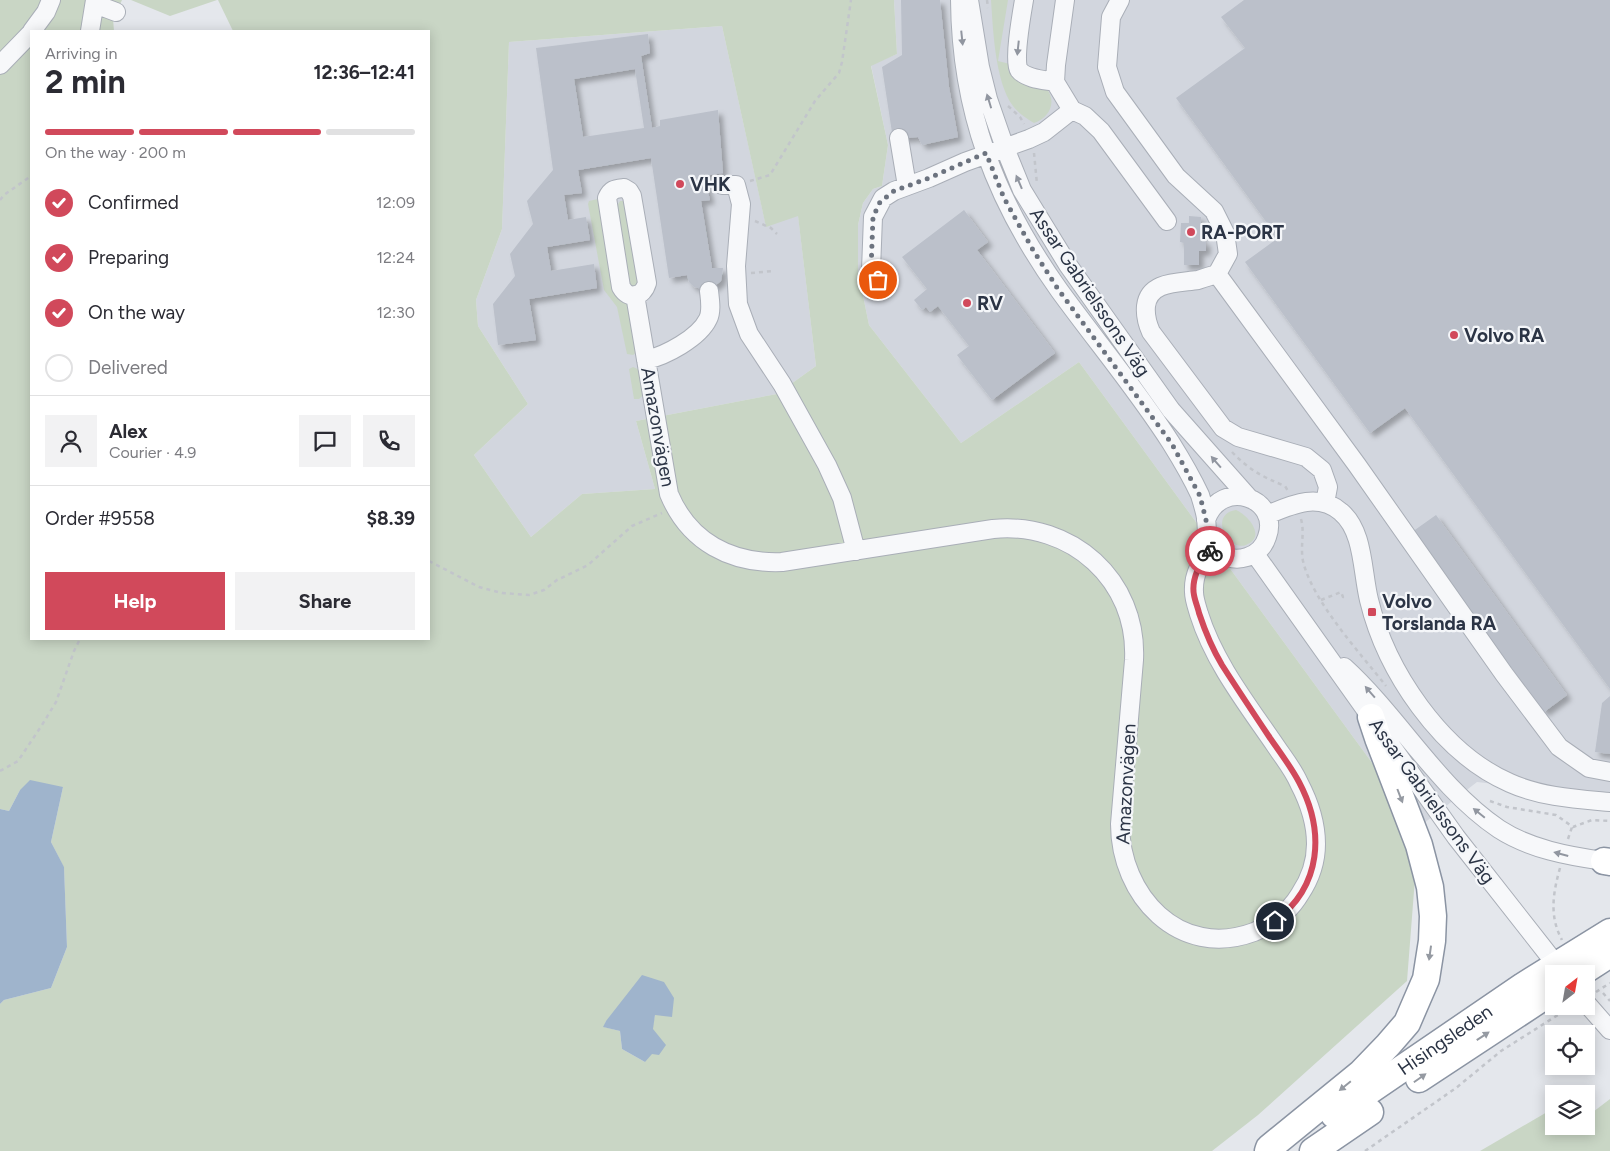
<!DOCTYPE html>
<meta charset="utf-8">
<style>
:root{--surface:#fff;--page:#f2f2f3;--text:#2b2b33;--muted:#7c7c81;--line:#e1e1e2;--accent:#d1495b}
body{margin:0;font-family:Figtree,sans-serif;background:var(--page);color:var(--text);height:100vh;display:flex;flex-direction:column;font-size:19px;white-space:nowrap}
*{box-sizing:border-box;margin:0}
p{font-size:16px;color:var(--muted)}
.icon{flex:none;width:28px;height:28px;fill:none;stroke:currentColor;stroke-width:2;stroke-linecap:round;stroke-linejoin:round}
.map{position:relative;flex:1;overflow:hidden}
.side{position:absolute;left:30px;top:30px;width:400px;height:610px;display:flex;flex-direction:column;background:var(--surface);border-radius:0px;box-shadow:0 2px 12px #0003}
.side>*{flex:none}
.needle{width:32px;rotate:31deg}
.buttons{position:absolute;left:1545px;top:965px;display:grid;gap:10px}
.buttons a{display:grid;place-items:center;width:50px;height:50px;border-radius:0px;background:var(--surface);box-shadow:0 2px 12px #0003;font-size:25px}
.pin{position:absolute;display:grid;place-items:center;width:42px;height:42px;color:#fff;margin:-21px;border:2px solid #fff;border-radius:50%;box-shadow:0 1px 5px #0007}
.courier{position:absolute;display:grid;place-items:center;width:50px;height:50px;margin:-25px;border:4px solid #d1495b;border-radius:50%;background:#fff;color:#222;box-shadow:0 1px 6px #0007}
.headline em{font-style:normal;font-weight:700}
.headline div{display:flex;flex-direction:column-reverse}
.headline{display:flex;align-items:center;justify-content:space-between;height:85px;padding:0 15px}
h1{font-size:32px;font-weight:700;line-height:38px}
.bar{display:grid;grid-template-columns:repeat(4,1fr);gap:8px 5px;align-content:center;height:60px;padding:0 15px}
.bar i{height:6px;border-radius:4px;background:var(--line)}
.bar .current{background:var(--accent)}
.bar p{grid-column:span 4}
.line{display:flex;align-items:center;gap:12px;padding:0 15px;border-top:1px solid var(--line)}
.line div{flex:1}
.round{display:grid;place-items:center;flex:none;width:52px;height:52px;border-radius:0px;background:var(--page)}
ol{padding:0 15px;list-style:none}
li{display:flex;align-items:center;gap:15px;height:55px}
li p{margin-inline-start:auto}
li .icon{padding:5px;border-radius:50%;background:var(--accent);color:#fff;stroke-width:4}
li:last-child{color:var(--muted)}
li i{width:28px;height:28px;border:2px solid var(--line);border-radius:50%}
.cta{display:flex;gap:10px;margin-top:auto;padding:10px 15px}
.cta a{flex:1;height:58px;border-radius:0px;background:var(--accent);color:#fff;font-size:20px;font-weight:700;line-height:58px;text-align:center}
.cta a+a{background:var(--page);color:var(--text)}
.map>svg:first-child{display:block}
.built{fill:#d2d6de}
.green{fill:#c9d6c5;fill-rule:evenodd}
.water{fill:#9fb4cc}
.building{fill:#bbc0ca;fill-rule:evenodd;filter:url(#shadow)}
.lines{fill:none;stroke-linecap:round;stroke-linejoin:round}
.minor-casing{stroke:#a9aeb7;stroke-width:20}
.highway-casing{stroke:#8b94a3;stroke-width:29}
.path{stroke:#c2c5cb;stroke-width:2.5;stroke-dasharray:4 4;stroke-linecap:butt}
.minor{stroke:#f7f8fa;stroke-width:18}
.highway{stroke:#fff;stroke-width:26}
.oneway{fill:#9196a0}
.oneway2{fill:#959aa2}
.done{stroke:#6c737f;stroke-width:5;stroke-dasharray:0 9}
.route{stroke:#d1495b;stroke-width:6}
.poi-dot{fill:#d1495b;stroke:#f4f6f9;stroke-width:2}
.labels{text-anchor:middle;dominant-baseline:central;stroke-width:4.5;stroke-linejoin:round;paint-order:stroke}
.poi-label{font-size:19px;font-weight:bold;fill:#2b3445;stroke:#f4f6f9;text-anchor:start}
.street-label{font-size:19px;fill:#2b3445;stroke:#f4f6f9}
</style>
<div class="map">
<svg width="1610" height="1151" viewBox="0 0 1610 1151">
<defs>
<filter id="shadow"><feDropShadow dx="4.5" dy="4.5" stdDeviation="2.5" flood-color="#0004"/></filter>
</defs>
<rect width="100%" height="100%" fill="#e4e7ec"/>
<path class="built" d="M894,0H1610V797L1477,782L1419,827L1079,362L961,443L869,325L858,271V225L863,203L873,189L882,186L888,145L871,65L897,54Z
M722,26L766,226L798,215L816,366L777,394L636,421L655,489L582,494L531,537L474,455L528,404L478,326L476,300L502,229L509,42Z"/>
<path class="green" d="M0,0H122L113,19L114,31H31V639H429V31H233L218,0H894L897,54L871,66L888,145L882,186L873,189L863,203L858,225V271L869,325L961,443L1079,362L1419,827L1407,981L1258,1115L1212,1151H0V1004L4,1000L51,988L67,947L64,868L51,842L63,787L20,790L9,811L0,809ZM722,26L766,227L798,216L816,366L777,394L636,421L655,489L582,494L531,537L474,455L528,404L478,326L476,300L502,229L509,42ZM674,998L655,1015L645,1062L622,1049L620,1031L604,1027L606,1021Z
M131,0H217L170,16Z
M991,0H1008L998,61L1010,64L1008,69C1012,84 1035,85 1047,89C1057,103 1049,118 1034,123C1027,119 1018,113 1013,106C995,82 993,29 991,0Z
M598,199L609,259L618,296L628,304L637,352L633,355L627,354L617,307L604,290L588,204L589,201Z
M620,201H623L625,203L638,283L634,287L630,285L617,206Z
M633,367L640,370L644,394L639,399H634L629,369Z
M1236,510C1248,515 1267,537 1246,545C1228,552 1208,514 1236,510Z
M1610,1099V1151H1480L1554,1108V1126H1586V1106L1593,1112Z"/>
<path class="water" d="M30,780L63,787L51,842L64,867L67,947L51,988L4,1000L0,1004V809L9,811L20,790Z
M642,975L664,982L674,998L672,1017L655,1015L653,1029L666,1045L659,1055L652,1054L645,1062L622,1049L620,1031L603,1027L606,1021Z"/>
<path class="building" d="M901,0H940L949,87L958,137L922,145L918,137L893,139L882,67L902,55Z
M1244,0H1610V689L1405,408L1370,433L1245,262L1278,238L1176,98L1245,48L1221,17Z
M648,34L650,53L641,56L652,128L660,126V120L718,110L723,173L704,176L710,200L701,201L712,268H723L721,281L712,288L707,290L694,287L689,282L687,275L669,278L651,158L578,170L582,193L564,195L568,220L586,217L590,240L547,247L551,271L594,264L597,288L529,299L536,340L498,345L493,304L515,276L510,254L533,224L527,201L553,170L536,48ZM635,69L644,128L583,137L574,79Z
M964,210L988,242L977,250L1055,353L992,400L957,355L969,346L938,306L930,312L926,307L922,310L914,300L927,289L902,257Z
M1189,216L1201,217V241H1206V251H1199V265H1184V243L1180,242L1181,223H1189Z
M1436,515L1567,695L1544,712L1412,532Z
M1610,696V754L1595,752L1602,703Z"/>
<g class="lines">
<defs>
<path id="minor" d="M960,0C961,111 995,200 1059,290C1096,341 1138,391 1171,443C1181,459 1192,478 1200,495C1202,502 1205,511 1206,518C1208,533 1204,543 1219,553C1236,565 1261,557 1267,537C1281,498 1221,477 1206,520
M969,0L980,67L988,99L1005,148L1022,190L1068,265L1171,410L1249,498
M1024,0C1022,12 1013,62 1019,70C1026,79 1045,80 1055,82L1056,65L1065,0
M1120,0L1111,17L1107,67L1115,92L1176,176L1214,211L1225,233L1228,254L1217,274
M95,4L116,12
M32,31L46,12L51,0
M90,31L95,0
M0,65L31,33
M1072,110L1085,116L1101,131L1167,221
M899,138L907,186
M722,185H736L741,204L736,266L738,304L749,334L782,384L827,465L842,498L856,551
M624,188L629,191L632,196L647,283C643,297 629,301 621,287L607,198C611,189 615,189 624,188Z
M1217,274L1357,465L1504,674L1559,747L1589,768L1610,772
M1217,274C1210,276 1204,278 1198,280C1178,283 1149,281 1146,306C1145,316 1147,323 1151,332L1223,428L1238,437L1306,457L1322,470L1328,487L1325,503
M878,280L871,270L873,217L883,198L894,191L929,178L965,162L1029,139L1044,132L1072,110L1055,82
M635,295L669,494C689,542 731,564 782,562L993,529C1071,521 1138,580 1134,660L1120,824C1120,895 1179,960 1254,932C1273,924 1290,911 1300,894C1310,879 1316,862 1316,844C1316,822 1309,802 1299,783C1293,769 1283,757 1275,745C1247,704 1214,662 1199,614C1197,607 1194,599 1194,592C1193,575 1201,560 1213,548
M646,360C665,356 699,338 708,319C712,311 710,300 709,291
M1267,515C1291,505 1318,492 1341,512C1364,531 1362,572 1369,600C1386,671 1441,753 1510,783C1541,797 1577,799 1610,802
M1255,554L1456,837L1551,958
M1344,667C1399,717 1438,788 1499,829C1530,849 1568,856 1604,861
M1587,1004L1610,1030"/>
<g id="highway">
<path d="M1604,861L1610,862"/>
<path d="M1579,974L1610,954"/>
<path d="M1419,1079L1554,990"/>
<path id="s1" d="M1334,1115L1523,986L1610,932"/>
<path d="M1268,1151L1269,1148L1361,1073L1388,1045L1407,1023L1426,979L1432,941L1433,916L1430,887L1419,845L1378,738L1371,717"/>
<path d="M1313,1151L1370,1112"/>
</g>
</defs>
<use href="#minor" class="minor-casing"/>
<use href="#highway" class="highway-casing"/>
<path class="path" d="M987,0L988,8
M1008,106L1020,117L1024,124
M1034,153L1037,184
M750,181L770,175L815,101L839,73L842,62L851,0
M0,200L4,195L31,176
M755,221L771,228L777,234
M751,273L774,271
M1232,452C1249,470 1263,477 1285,486L1288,491
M1301,519C1305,533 1300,546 1303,561C1312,601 1361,654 1386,686
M429,561L479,587L502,593L529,595L544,590L557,580L588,565L632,526L662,513
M1321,600L1341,592L1343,597H1346
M0,771L18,761L42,725L56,702L74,651L80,639
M1490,801L1507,807L1556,815L1573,827L1592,820L1610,821
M1568,839L1572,827
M1560,868C1553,893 1549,916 1562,940
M1596,992L1610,983
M1603,993L1610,1001
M1365,1151L1456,1088L1501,1051L1572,1006"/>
<use href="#minor" class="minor"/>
<use href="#highway" class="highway"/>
</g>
<defs><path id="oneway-solid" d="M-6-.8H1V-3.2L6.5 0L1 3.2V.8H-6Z" transform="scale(1.25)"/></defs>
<g class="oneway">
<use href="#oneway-solid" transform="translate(962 38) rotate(84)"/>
<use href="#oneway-solid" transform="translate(1018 48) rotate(96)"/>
<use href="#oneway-solid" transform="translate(989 101) rotate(-107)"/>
<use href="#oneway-solid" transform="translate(1019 182) rotate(-113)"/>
<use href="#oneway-solid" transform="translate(1216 462) rotate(-131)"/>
<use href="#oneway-solid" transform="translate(1370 692) rotate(-131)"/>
<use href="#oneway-solid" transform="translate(1479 813) rotate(-141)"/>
<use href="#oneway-solid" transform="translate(1561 854) rotate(-165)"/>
</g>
<g class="oneway2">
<use href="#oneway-solid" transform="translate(1400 796) rotate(69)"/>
<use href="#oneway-solid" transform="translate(1430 953) rotate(98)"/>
<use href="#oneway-solid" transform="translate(1483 1036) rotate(-33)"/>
<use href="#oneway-solid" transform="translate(1420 1078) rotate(-35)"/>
<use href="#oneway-solid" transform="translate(1345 1086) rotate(141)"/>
</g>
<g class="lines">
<path class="done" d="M878,280L871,270L873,217L880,202L894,191L929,178L986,153L1004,198L1033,250L1058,289L1172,444L1200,496L1206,520L1207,538L1213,548L1210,551"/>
<path class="route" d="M1210,551C1200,561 1191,580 1194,595C1195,601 1198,608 1199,613C1205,631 1213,650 1222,665C1238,690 1254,714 1270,738C1280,752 1291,767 1299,782C1325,831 1322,886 1275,921"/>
</g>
<g class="poi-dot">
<circle cx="680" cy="184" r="5"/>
<circle cx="1191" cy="232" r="5"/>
<circle cx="967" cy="303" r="5"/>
<circle cx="1454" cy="335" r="5"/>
<rect x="1367" y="607" width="10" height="10" rx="2.5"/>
</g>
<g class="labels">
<g class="poi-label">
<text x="690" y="184">VHK</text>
<text x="1201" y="232">RA-PORT</text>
<text x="977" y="303">RV</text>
<text x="1464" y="335">Volvo RA</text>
<text x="1382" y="601">Volvo<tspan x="1382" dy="22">Torslanda RA</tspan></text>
</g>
<g class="street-label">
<text transform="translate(1090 292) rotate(56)">Assar Gabrielssons Väg</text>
<text transform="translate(658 427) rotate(80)">Amazonvägen</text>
<text transform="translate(1126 784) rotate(-87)">Amazonvägen</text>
<text transform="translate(1432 801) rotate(54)">Assar Gabrielssons Väg</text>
<text stroke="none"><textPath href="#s1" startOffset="134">Hisingsleden</textPath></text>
</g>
</g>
</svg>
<div class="buttons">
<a><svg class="needle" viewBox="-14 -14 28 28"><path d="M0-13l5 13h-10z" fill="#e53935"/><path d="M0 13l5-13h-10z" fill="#7c7c81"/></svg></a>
<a><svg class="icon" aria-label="locate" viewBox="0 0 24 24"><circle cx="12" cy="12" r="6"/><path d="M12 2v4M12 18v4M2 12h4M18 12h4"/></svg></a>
<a><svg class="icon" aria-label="layers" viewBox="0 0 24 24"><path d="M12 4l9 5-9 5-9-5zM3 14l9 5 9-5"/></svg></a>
</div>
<div class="pin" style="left:878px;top:280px;background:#ea580c"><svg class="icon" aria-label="bag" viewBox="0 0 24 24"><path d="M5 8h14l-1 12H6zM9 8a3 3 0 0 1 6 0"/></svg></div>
<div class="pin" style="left:1275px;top:921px;background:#1f2937"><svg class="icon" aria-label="home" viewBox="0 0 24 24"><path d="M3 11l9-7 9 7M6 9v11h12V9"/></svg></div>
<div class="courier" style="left:1210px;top:551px"><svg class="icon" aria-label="bike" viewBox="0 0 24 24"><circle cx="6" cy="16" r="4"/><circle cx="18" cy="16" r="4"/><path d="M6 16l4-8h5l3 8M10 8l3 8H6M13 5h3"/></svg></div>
<section class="side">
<div class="headline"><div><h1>2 min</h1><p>Arriving in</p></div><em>12:36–12:41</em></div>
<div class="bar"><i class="current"></i><i class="current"></i><i class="current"></i><i></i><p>On the way · 200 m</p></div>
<ol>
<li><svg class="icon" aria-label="check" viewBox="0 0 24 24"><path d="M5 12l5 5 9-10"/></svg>Confirmed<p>12:09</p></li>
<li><svg class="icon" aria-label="check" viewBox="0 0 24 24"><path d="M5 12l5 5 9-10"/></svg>Preparing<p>12:24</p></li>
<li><svg class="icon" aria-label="check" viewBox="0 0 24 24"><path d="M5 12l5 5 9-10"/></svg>On the way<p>12:30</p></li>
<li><i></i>Delivered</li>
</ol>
<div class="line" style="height:90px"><a class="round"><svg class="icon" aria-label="person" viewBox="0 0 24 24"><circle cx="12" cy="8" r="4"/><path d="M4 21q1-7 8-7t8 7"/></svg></a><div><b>Alex</b><p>Courier · 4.9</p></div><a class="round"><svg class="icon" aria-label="chat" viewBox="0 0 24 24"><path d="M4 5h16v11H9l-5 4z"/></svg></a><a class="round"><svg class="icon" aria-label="phone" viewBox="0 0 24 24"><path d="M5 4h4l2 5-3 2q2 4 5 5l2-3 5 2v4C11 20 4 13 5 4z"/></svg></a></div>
<div class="line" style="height:65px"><div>Order #9558</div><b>$8.39</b></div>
<div class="cta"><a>Help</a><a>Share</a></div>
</section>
</div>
